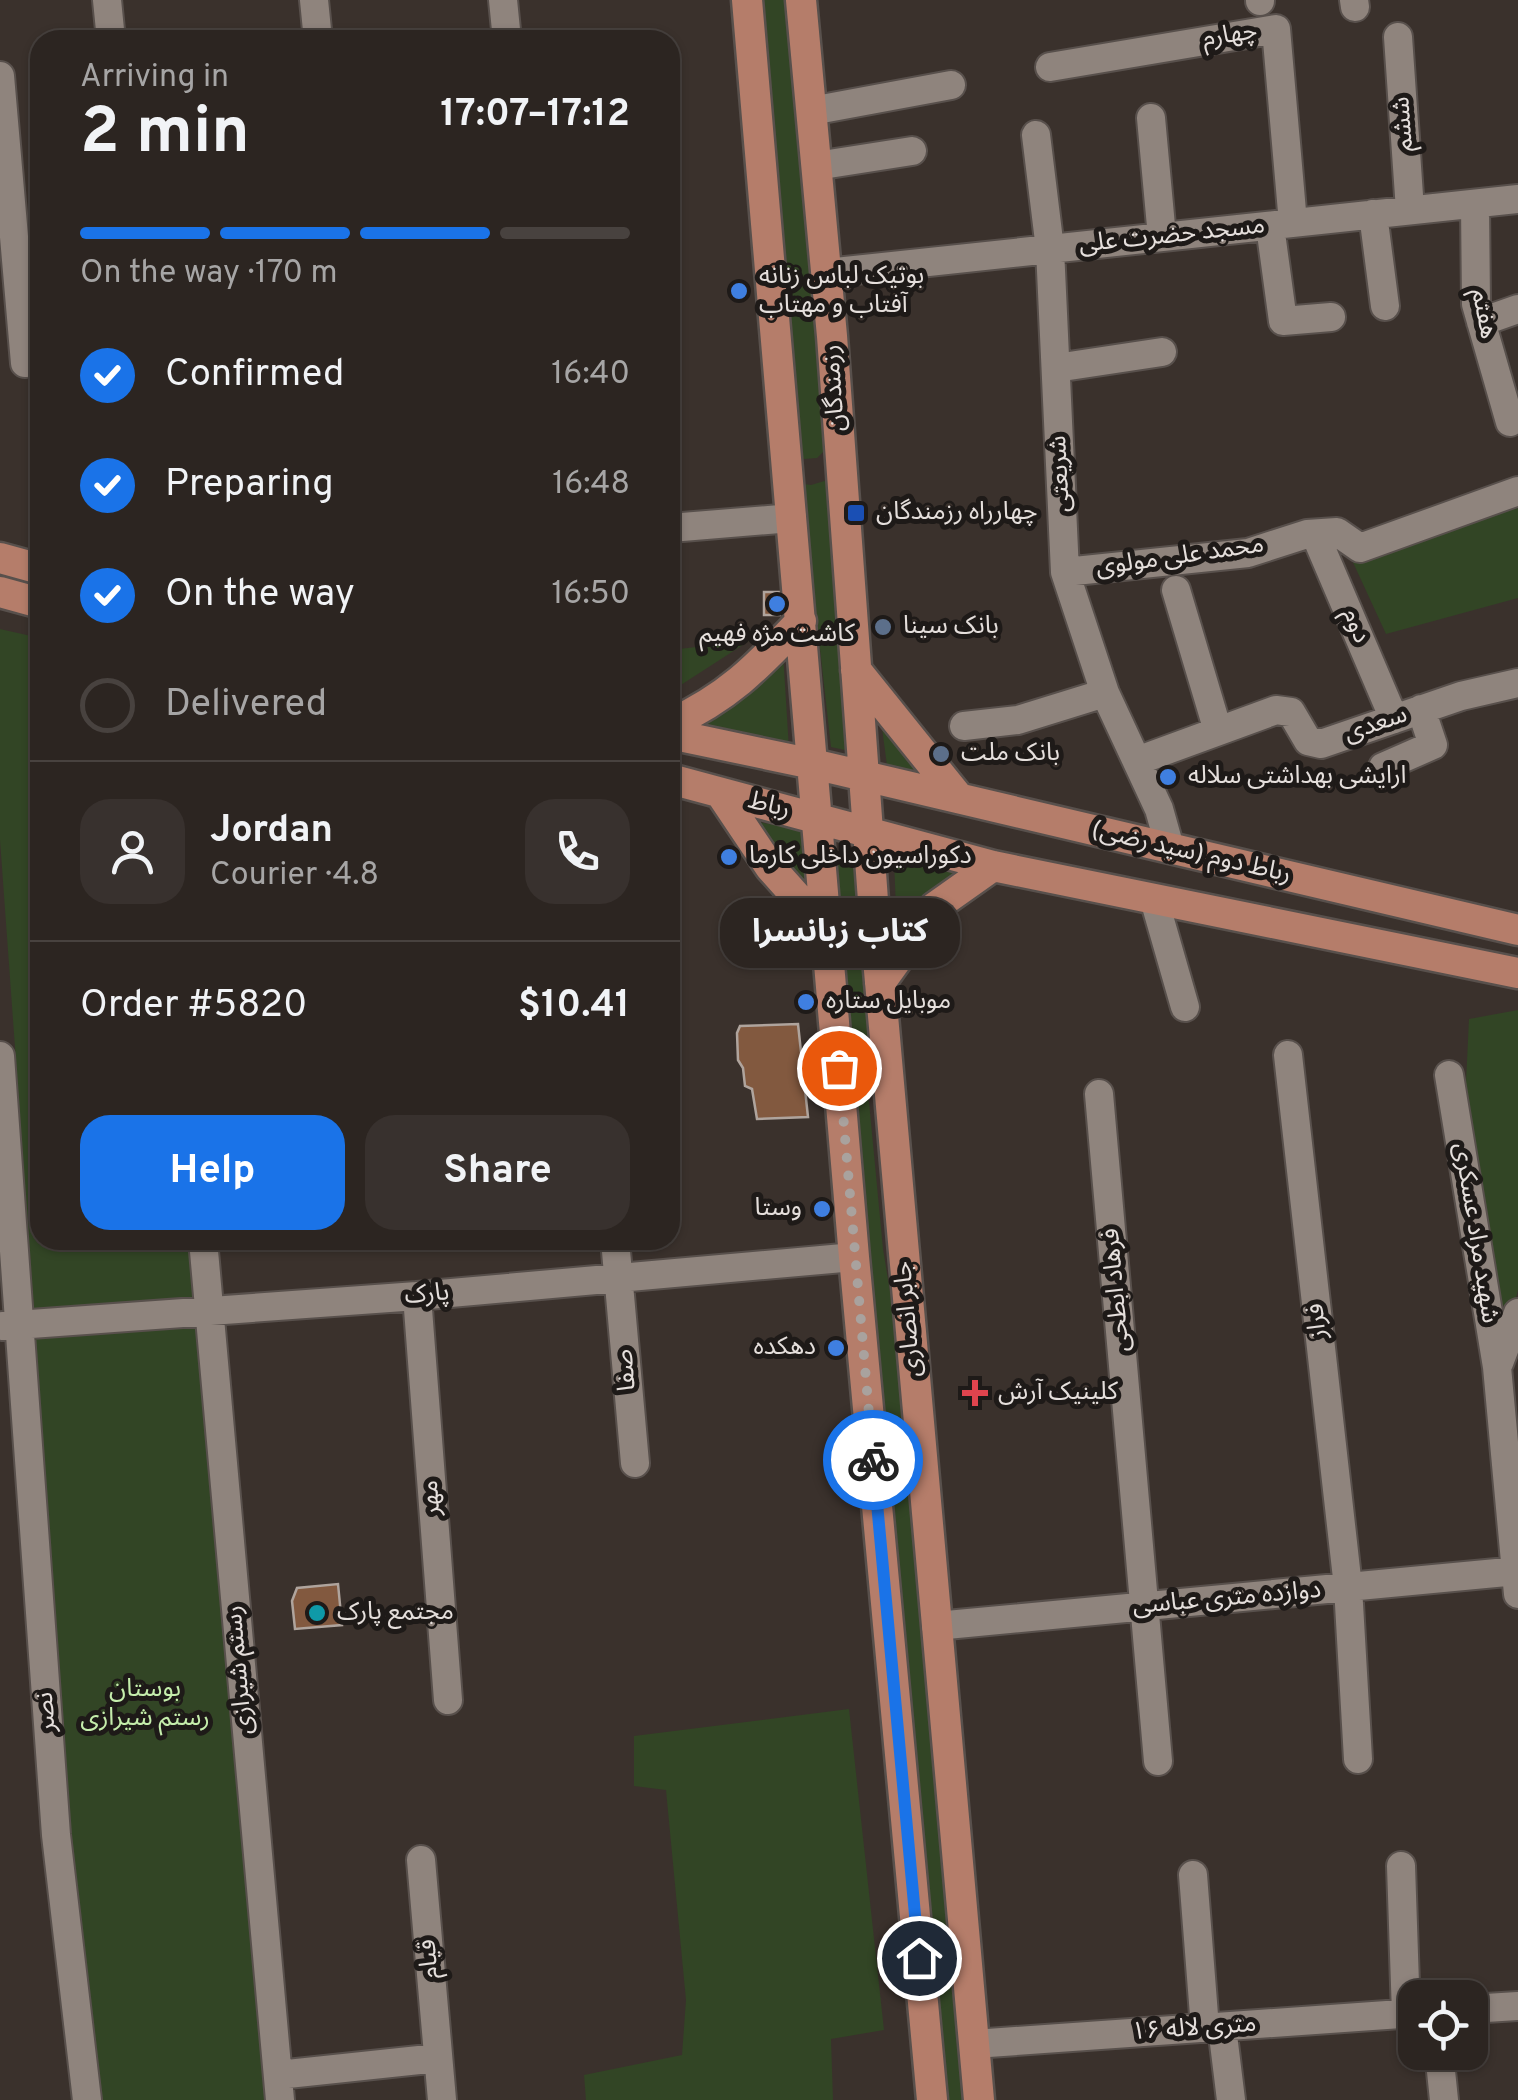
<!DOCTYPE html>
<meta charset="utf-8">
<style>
:root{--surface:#2c2521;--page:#38312e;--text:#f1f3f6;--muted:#a6a5a5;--line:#48423f;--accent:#1a73e8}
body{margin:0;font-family:Overpass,"Noto Sans Arabic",sans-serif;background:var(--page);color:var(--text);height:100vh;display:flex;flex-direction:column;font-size:38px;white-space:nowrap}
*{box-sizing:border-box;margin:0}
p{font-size:32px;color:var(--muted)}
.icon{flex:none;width:55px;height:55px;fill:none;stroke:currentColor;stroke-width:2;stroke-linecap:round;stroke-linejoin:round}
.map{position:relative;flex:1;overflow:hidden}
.panel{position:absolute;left:30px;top:30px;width:650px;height:1220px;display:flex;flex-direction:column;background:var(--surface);border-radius:30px;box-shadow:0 2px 8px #0004,0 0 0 2px var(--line)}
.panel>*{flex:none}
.controls{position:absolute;left:1398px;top:1980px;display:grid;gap:20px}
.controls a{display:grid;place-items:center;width:90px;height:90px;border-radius:20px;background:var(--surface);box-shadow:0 2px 8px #0004,0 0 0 2px var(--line);font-size:50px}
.pin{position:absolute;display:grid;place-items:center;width:85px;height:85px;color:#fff;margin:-42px;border:5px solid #fff;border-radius:50%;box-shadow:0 2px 10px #0007}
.courier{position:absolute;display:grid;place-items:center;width:100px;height:100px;margin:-50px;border:8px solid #1a73e8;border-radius:50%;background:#fff;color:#222;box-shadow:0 2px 12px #0007}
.bubble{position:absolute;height:70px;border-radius:30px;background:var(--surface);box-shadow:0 2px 8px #0004,0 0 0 2px var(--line);font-size:32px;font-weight:700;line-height:70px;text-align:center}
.overview em{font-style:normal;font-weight:700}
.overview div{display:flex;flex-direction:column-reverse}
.overview{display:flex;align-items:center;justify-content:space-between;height:170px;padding:0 50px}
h1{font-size:65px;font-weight:700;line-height:75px}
.bar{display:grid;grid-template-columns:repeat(4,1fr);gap:15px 10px;align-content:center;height:120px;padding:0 50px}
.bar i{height:12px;border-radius:8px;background:var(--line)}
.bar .selected{background:var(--accent)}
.bar p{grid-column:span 4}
.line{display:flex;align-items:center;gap:25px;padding:0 50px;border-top:2px solid var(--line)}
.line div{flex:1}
.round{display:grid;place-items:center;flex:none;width:105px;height:105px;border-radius:30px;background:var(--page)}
ol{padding:0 50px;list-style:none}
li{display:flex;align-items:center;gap:30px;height:110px}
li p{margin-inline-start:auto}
li .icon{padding:10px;border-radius:50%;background:var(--accent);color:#fff;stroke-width:4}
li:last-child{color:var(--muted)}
li i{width:55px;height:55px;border:5px solid var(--line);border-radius:50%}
.primary-button{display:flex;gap:20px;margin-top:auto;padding:20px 50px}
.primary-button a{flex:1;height:115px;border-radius:30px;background:var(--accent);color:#fff;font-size:40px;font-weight:700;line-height:115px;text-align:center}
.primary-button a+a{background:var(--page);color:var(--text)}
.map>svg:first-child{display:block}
.green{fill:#324525}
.building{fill:#82593f;stroke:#afa49d;stroke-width:2.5}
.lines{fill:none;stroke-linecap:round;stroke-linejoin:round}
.minor-casing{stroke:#58504c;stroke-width:32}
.major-casing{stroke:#58504c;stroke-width:35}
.minor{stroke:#8f847d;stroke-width:28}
.major{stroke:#b57d6a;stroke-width:30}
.done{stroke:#a9a29e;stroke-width:10;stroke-dasharray:0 18}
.route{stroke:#1a73e8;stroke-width:12}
.shop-dot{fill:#3f7fe0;stroke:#1e1a18;stroke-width:4}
.transit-dot{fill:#1a4fb4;stroke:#1e1a18;stroke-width:4}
.service-dot{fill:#5c6f8a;stroke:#1e1a18;stroke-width:4}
.health-dot{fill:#e0444e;stroke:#1e1a18;stroke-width:4}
.culture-dot{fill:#0f9aa8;stroke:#1e1a18;stroke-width:4}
.labels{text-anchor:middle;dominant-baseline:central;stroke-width:10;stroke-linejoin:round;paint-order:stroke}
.street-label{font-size:25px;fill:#e5dfdc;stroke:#1e1a18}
.poi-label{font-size:25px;fill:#e5dfdc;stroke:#1e1a18;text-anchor:start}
.park-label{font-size:25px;fill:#c5eeac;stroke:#1e1a18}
</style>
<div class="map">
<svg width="1518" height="2100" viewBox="0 0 1518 2100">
<rect width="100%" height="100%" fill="#3a312c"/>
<path class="green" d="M756,0H787L826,449L817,458L804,459L795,454Z
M831,479L854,752L831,747L816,613L808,586L796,483L811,485Z
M1518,508V598L1386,634L1351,558Z
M0,629L40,638V1240H189L194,1300L34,1310L0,840Z
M749,641L670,692V650Z
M783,653L789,749L688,727Z
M880,713L939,784L888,773Z
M746,820L805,830V896Z
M844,853L857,858L873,1041L871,1054L862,1058L853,1055L848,1044L833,859Z
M894,861L974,869L929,901L897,931Z
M1518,1010V1290L1513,1310L1497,1303L1465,1104L1469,1019Z
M858,1093H865L869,1102L883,1249L896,1328L964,2100H940L854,1101Z
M207,1313L281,2100H87L19,1324Z
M849,1709L884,2030L831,2039L833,2100H586L584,2075L682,2055L686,2000L666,1790L634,1786V1736Z"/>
<path class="building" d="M764,592H779L780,615H764Z
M798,1024L808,1117L757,1119L752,1089L745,1086L743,1068L738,1060L737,1033L740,1026Z
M338,1584L342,1625L295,1629L292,1601L297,1588Z"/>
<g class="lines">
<defs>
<path id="minor" d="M107,0L111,40
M314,0L318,40
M503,0L507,40
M1260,0V1
M1354,0L1355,7
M1398,37L1410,210
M1050,67L1276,29L1293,223
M0,76L25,363L40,361
M811,111L951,85
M1151,118L1162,237
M1036,135L1050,249L1065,572L1105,693L1159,809L1170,848
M816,166L912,151
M1475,204L1476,304L1510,422L1518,416
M1373,214L1385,306
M1270,226L1283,321L1331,317
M826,273L1518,199
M1481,322L1518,309
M1056,368L1162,352
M670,528L792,518
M1315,534L1394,719
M1065,572L1248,553L1307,534L1337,532L1360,548L1518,491
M1176,590L1218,731
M964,726L1018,720L1105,693
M1137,761L1276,710L1291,712L1308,741L1321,744L1461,696L1518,683
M1383,767L1433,745L1421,709
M1154,899L1185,1007
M1288,1055L1348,1587L1358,1759
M0,1056L56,1835L87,2100
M1449,1075L1497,1367L1518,1594
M1099,1094L1158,1761
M203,1240L280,2100
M615,1240L635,1463
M417,1296L448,1700
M3,1326L417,1296L854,1257
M1499,1363L1518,1313
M936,1626L1518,1571
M421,1860L442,2100
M1401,1866L1406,2014
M1193,1875L1205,2028
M1470,2009L1518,2006
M1222,2027L1231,2100
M974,2044L1415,2013
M1439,2052L1444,2100
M278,2075L438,2058"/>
<path id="major" d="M747,0L854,1257L932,2100
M801,0L832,336L874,914L979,2100
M0,558L40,569
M0,592L40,603
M856,670L959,798
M670,724C729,697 757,667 801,621
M670,734L813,764L1518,930
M670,779L993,866L1518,973
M721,794L770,867L828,932
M880,983L935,907L993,866"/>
</defs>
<use href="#minor" class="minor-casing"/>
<use href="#major" class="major-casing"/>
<use href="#minor" class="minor"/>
<use href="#major" class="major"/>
</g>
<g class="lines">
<path class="done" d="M839,1068L873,1460"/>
<path class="route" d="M873,1460L919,1958"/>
</g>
<g class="shop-dot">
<circle cx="739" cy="291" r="10"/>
<circle cx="777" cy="604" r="10"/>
<circle cx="1168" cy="777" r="10"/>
<circle cx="729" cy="857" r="10"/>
<circle cx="806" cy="1002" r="10"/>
<circle cx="822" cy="1209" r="10"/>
<circle cx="836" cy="1348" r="10"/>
</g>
<rect class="transit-dot" x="846" y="503" width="20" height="20" rx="5"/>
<g class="service-dot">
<circle cx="883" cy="627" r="10"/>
<circle cx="941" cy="754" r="10"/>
</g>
<path class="health-dot" d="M970 1378h10v10h10v10h-10v10h-10v-10h-10v-10h10z"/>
<circle class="culture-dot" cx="317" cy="1613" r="10"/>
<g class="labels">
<g class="street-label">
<text transform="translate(1230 36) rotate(-9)">چهارم</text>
<text transform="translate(1404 124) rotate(-94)">ششم</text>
<text transform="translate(1172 236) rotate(-6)">مسجد حضرت علی</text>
<text transform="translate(1483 314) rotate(79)">هفتم</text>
<text transform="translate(835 388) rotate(-94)">رزمندگان</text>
<text transform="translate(1061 474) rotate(-93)">شریعتی</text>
<text transform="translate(1180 557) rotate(-8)">محمد علی مولوی</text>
<text transform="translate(1355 626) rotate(67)">دوم</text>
<text transform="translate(1376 725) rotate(-19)">سعدی</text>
<text transform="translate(769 806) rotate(14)">رباط</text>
<text transform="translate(1191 853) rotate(13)">رباط دوم (سید رضی)</text>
<text transform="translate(1475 1233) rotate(81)">شهید مراد عسکری</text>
<text transform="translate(1117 1290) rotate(-95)">فرهاد ابطحی</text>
<text transform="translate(427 1295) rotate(-5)">پارک</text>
<text transform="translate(909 1319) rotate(-95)">جابر انصاری</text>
<text transform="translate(1318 1321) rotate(-96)">فراز</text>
<text transform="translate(627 1370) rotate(-95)">صفا</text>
<text transform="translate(432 1498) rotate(-94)">مهر</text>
<text transform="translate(1227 1599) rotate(-5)">دوازده متری عباسی</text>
<text transform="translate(240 1670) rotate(-95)">رستم شیرازی</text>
<text transform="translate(47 1712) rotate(-94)">نصر</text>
<text transform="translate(430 1959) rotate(-95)">قیام</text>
<text transform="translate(1194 2029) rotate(-4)">۱۶ متری لاله</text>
</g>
<g class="poi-label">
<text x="759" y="277">بوتیک لباس زنانه<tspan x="759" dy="29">آفتاب و مهتاب</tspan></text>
<text x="876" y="513">چهارراه رزمندگان</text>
<text x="903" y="627">بانک سینا</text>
<text x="777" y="635" text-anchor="middle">کاشت مژه فهیم</text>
<text x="961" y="754">بانک ملت</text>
<text x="1188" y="777">ارایشی بهداشتی سلاله</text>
<text x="749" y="857">دکوراسیون داخلی کارما</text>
<text x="826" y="1002">موبایل ستاره</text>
<text x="802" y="1209" text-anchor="end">وستا</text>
<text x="816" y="1348" text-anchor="end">دهکده</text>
<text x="998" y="1393">کلینیک آرش</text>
<text x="337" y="1613">مجتمع پارک</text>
</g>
<g class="park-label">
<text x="145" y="1690">بوستان<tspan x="145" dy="29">رستم شیرازی</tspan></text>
</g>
</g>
</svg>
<div class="controls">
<a><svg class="icon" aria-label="locate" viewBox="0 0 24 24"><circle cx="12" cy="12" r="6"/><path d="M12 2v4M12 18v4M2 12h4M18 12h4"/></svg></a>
</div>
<div class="pin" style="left:839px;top:1068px;background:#ea580c"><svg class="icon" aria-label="bag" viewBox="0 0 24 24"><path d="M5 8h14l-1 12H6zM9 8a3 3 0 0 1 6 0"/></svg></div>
<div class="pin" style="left:919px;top:1958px;background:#1f2937"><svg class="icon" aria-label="home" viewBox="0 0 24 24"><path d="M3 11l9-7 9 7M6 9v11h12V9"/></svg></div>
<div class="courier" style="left:873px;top:1460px"><svg class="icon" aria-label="bike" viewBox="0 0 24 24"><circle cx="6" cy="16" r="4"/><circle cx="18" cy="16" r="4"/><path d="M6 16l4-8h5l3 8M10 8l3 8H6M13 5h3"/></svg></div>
<div class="bubble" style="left:720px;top:898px;width:240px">کتاب زبانسرا</div>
<section class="panel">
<div class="overview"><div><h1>2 min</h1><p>Arriving in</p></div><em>17:07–17:12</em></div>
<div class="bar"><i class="selected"></i><i class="selected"></i><i class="selected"></i><i></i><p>On the way · 170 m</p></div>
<ol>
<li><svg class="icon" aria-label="check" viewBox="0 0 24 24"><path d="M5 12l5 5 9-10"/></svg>Confirmed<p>16:40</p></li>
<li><svg class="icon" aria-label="check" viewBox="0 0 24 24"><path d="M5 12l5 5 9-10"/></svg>Preparing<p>16:48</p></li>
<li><svg class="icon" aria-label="check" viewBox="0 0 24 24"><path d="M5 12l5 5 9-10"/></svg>On the way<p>16:50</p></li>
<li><i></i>Delivered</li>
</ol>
<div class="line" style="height:180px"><a class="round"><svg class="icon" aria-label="person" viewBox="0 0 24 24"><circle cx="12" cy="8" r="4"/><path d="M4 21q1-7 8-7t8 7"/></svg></a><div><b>Jordan</b><p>Courier · 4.8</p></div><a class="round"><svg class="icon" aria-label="phone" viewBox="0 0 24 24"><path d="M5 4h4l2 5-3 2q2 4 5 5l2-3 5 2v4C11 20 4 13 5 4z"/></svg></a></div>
<div class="line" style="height:130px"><div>Order #5820</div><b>$10.41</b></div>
<div class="primary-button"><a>Help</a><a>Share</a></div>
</section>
</div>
